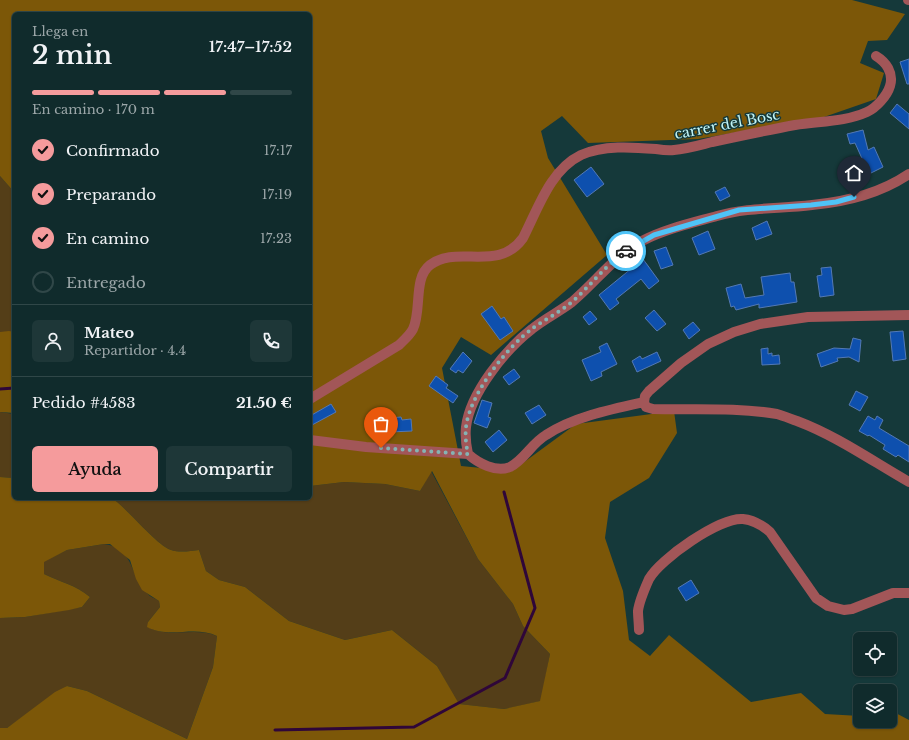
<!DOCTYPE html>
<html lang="es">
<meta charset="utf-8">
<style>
:root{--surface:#102b2c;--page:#1e3738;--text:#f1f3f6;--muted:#9ca7a9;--line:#304748;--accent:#f59b9c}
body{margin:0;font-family:"Libre Baskerville",serif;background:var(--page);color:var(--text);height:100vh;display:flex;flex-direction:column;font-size:15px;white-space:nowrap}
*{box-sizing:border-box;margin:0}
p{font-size:13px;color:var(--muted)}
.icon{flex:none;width:22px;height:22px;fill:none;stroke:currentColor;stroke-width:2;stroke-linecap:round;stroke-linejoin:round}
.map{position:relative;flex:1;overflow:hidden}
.panel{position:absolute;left:12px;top:12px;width:300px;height:488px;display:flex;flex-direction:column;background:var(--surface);border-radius:6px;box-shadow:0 1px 3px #0004,0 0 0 1px var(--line)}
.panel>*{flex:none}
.buttons{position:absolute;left:853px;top:632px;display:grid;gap:8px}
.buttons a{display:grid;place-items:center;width:44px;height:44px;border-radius:6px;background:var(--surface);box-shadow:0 1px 3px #0004,0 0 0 1px var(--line);font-size:20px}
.pin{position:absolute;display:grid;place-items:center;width:34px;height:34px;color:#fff;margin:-41px -17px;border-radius:50% 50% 50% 0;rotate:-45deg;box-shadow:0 0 4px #0007}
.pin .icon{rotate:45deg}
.courier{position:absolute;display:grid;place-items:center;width:40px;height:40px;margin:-20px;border:3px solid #4fc3f7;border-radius:50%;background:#fff;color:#222;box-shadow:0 1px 5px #0007}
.head em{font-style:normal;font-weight:600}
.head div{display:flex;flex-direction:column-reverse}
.head{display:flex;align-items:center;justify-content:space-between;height:68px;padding:0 20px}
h1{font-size:26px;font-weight:600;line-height:30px}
.bar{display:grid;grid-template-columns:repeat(4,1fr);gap:6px 4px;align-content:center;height:48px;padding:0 20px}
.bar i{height:5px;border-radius:3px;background:var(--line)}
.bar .on{background:var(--accent)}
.bar p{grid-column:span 4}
.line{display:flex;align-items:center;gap:10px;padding:0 20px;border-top:1px solid var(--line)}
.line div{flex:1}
.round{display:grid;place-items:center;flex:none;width:42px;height:42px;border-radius:6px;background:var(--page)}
ol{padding:0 20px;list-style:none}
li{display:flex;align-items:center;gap:12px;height:44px}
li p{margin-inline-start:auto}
li .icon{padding:4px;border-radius:50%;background:var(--accent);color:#111;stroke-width:4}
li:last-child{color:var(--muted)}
li i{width:22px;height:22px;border:2px solid var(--line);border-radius:50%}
.primary-button{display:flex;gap:8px;margin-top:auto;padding:8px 20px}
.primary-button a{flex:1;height:46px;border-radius:6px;background:var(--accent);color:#111;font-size:16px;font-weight:600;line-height:46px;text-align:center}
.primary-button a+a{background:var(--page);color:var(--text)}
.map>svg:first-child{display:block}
.green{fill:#543e18}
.forest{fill:#7c5708}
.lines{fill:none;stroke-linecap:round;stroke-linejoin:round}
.stream{stroke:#2f0639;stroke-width:3}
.building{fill:#0e50ae;stroke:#5379b4}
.minor{stroke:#a25658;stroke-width:10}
.done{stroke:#85b3b4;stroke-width:4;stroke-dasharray:0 7.2}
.route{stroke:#4fc3f7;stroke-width:5}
.labels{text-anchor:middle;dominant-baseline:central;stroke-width:3;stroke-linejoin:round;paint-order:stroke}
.street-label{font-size:14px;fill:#c2f4f6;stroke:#15393a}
</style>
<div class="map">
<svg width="909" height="740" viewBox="0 0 909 740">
<rect width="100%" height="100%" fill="#15393a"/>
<path class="green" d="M0,176L14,192V332H0Z
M0,412L14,414V478L0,477Z
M431,471L478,559L513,604L523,626L550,654L541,701L504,709L458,704L437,666L392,630L345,640L289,621L245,587L219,580L206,571L199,550C190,551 180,553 171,550C155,544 129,510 112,498H310V486L344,482L385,484L420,491Z
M104,544C135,547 130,579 148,594C150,597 155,598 159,601L160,607L148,622V627C169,639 195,626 217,636L213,667L187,739L87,691L67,686L7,728H0V618L25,617L82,607L90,597C76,585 60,582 44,574V561L67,550Z"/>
<path class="forest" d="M0,0H852L905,14L887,40L868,41L860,63L884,73L876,99L824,117L698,139L588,143L562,116L541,131L548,158L607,255L491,355L461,337L442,368L461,466L512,471L576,424L674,411L677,433L649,478L610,502L605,538L623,591L629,640L650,656L669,635L751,702L801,693L825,714L860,716V721H890V710L909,720V740H0V728H7L55,692L67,686L87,691L187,739L213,667L217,636C195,625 169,639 147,627L148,622L160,607L159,601L142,590L136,579L130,560L110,544H104L67,550L44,562V574C60,582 76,585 90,597L82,607L69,610L25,617L0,618V477L14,478V498H112C129,510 155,544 171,550C180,553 190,551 199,550L206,571L219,580L245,587L289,621L345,640L392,630L437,666L459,704L504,709L540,701L550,654L523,626L513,604L478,559L432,471L420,491L385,484L344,482L310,486V14H14V192L0,176Z
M9,331L14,332V413L0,412V332Z"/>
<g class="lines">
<path class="stream" d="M0,389L14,388
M275,730L414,727L505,678L535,608L504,492"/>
</g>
<path class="building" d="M909,59V84H907L900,62Z
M897,104L909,114V129L890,113Z
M863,130L868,150L874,147L883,167L869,174L855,143L850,144L847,134Z
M591,167L604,184L587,197L574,180Z
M725,187L730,196L720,201L715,192Z
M767,221L772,234L756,240L752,228Z
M708,231L715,249L699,255L692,238Z
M666,247L673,265L661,269L654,251Z
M643,259L659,281L649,289L641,279L616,299L619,303L610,310L599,295Z
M831,267L834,295L820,297L817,276L822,275L821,268Z
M790,273L791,282H794L797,302L759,308V304L736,310L734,306L731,307L726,288L741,284L745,298L764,295L761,277Z
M492,306L501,319L504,317L513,331L500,340L481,314Z
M654,310L666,324L657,331L645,318Z
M590,311L597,319L589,325L583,317Z
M693,322L700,330L689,339L683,330Z
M903,331L906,359L893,361L890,332Z
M853,338L861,340L859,362L849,357L837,358L838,361L821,367L817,354L834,348L850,349Z
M607,343L617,364L601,372L602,376L591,381L582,360L601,352L599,347Z
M768,348V354L772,353V356L779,355L780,364L762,365L761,349Z
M463,352L472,361L463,373L458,370L456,373L450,369Z
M657,352L661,361L637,372L632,361L640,356L642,359Z
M514,369L520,377L509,385L503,377Z
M436,376L448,385L446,388L458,396L453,403L429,386Z
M856,391L868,397L860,411L849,405Z
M482,400L492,403L488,417L491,418L487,428L474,423Z
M331,404L336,412L312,425L310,421V416Z
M539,405L546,415L532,424L525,413Z
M868,416L875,420L877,416L883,420L879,428L909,446V462L898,455L896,457L883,449L885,445L869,435L868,436L859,431Z
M401,417L402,420L411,419L412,431L390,432L389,418Z
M499,430L507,440L493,452L485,442Z
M691,580L699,593L686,601L678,588Z"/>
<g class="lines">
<path class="minor" d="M908,0H909
M310,399L399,345C404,340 410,335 413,329C422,310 413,278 430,265C457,244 498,273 523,238C538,209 550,170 581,155C603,145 632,147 656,149C662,150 668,151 674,150C687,149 700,145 712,142C740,136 768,130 795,125C819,121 845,122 867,112C876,108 887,96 890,86C894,73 886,62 876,56
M644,402L646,407L653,409C694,410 736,407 777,414C784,416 791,419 797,421C837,436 872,461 909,482
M310,440L366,447L468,454
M468,454C466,445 465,437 466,427C470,393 506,349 532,329C544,319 559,312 572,302C596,282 614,256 642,241C665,229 692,223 717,216C748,207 780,209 812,205C845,202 881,193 909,174
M468,454C478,463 496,473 510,467C524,460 532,443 546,435C573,417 612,409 644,402L645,396L649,391L681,363L708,344L734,332L760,324L808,317L909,315
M639,630C639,624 638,617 638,611C639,602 645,588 649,579C660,559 720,517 743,519C753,520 762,525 770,532L816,598L828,606L844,610L852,609L893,593H909"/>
</g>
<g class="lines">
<path class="done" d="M381,448L468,454C466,445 465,436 466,427C470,394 506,348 533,328C546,319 560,312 573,301C591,285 606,265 626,251"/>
<path class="route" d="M626,251L654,235L739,210L811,205L836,202L854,197"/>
</g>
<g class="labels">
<g class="street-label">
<text transform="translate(727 124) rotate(-11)">carrer del Bosc</text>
</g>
</g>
</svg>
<div class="buttons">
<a><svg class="icon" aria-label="locate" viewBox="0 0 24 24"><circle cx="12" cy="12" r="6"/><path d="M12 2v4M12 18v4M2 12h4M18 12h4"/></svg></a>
<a><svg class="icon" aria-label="layers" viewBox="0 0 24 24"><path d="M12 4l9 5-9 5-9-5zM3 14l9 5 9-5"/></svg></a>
</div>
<div class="pin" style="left:381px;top:448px;background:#ea580c"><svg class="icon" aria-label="bag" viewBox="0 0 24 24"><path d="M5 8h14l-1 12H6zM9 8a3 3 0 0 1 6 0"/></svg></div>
<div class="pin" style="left:854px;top:197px;background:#1f2937"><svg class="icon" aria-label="home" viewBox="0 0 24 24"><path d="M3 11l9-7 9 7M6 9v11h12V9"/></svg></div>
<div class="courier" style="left:626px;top:251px"><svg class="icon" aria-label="car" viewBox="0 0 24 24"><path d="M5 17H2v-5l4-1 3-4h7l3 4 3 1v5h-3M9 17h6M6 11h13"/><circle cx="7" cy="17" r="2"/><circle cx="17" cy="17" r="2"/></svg></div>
<section class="panel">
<div class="head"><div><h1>2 min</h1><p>Llega en</p></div><em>17:47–17:52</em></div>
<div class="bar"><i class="on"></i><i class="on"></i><i class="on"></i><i></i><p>En camino · 170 m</p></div>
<ol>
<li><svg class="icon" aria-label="check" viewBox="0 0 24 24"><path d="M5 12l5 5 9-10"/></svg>Confirmado<p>17:17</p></li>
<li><svg class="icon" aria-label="check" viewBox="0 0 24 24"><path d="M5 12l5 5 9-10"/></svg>Preparando<p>17:19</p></li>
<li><svg class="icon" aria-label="check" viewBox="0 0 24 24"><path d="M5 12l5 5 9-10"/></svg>En camino<p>17:23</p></li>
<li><i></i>Entregado</li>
</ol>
<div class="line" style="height:72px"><a class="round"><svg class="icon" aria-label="person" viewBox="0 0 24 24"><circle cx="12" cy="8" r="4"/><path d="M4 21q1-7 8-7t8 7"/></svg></a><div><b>Mateo</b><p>Repartidor · 4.4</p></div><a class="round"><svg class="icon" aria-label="phone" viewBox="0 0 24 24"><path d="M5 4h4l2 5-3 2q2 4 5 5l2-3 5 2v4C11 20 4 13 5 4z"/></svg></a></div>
<div class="line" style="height:52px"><div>Pedido #4583</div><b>21.50 €</b></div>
<div class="primary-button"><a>Ayuda</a><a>Compartir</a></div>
</section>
</div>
